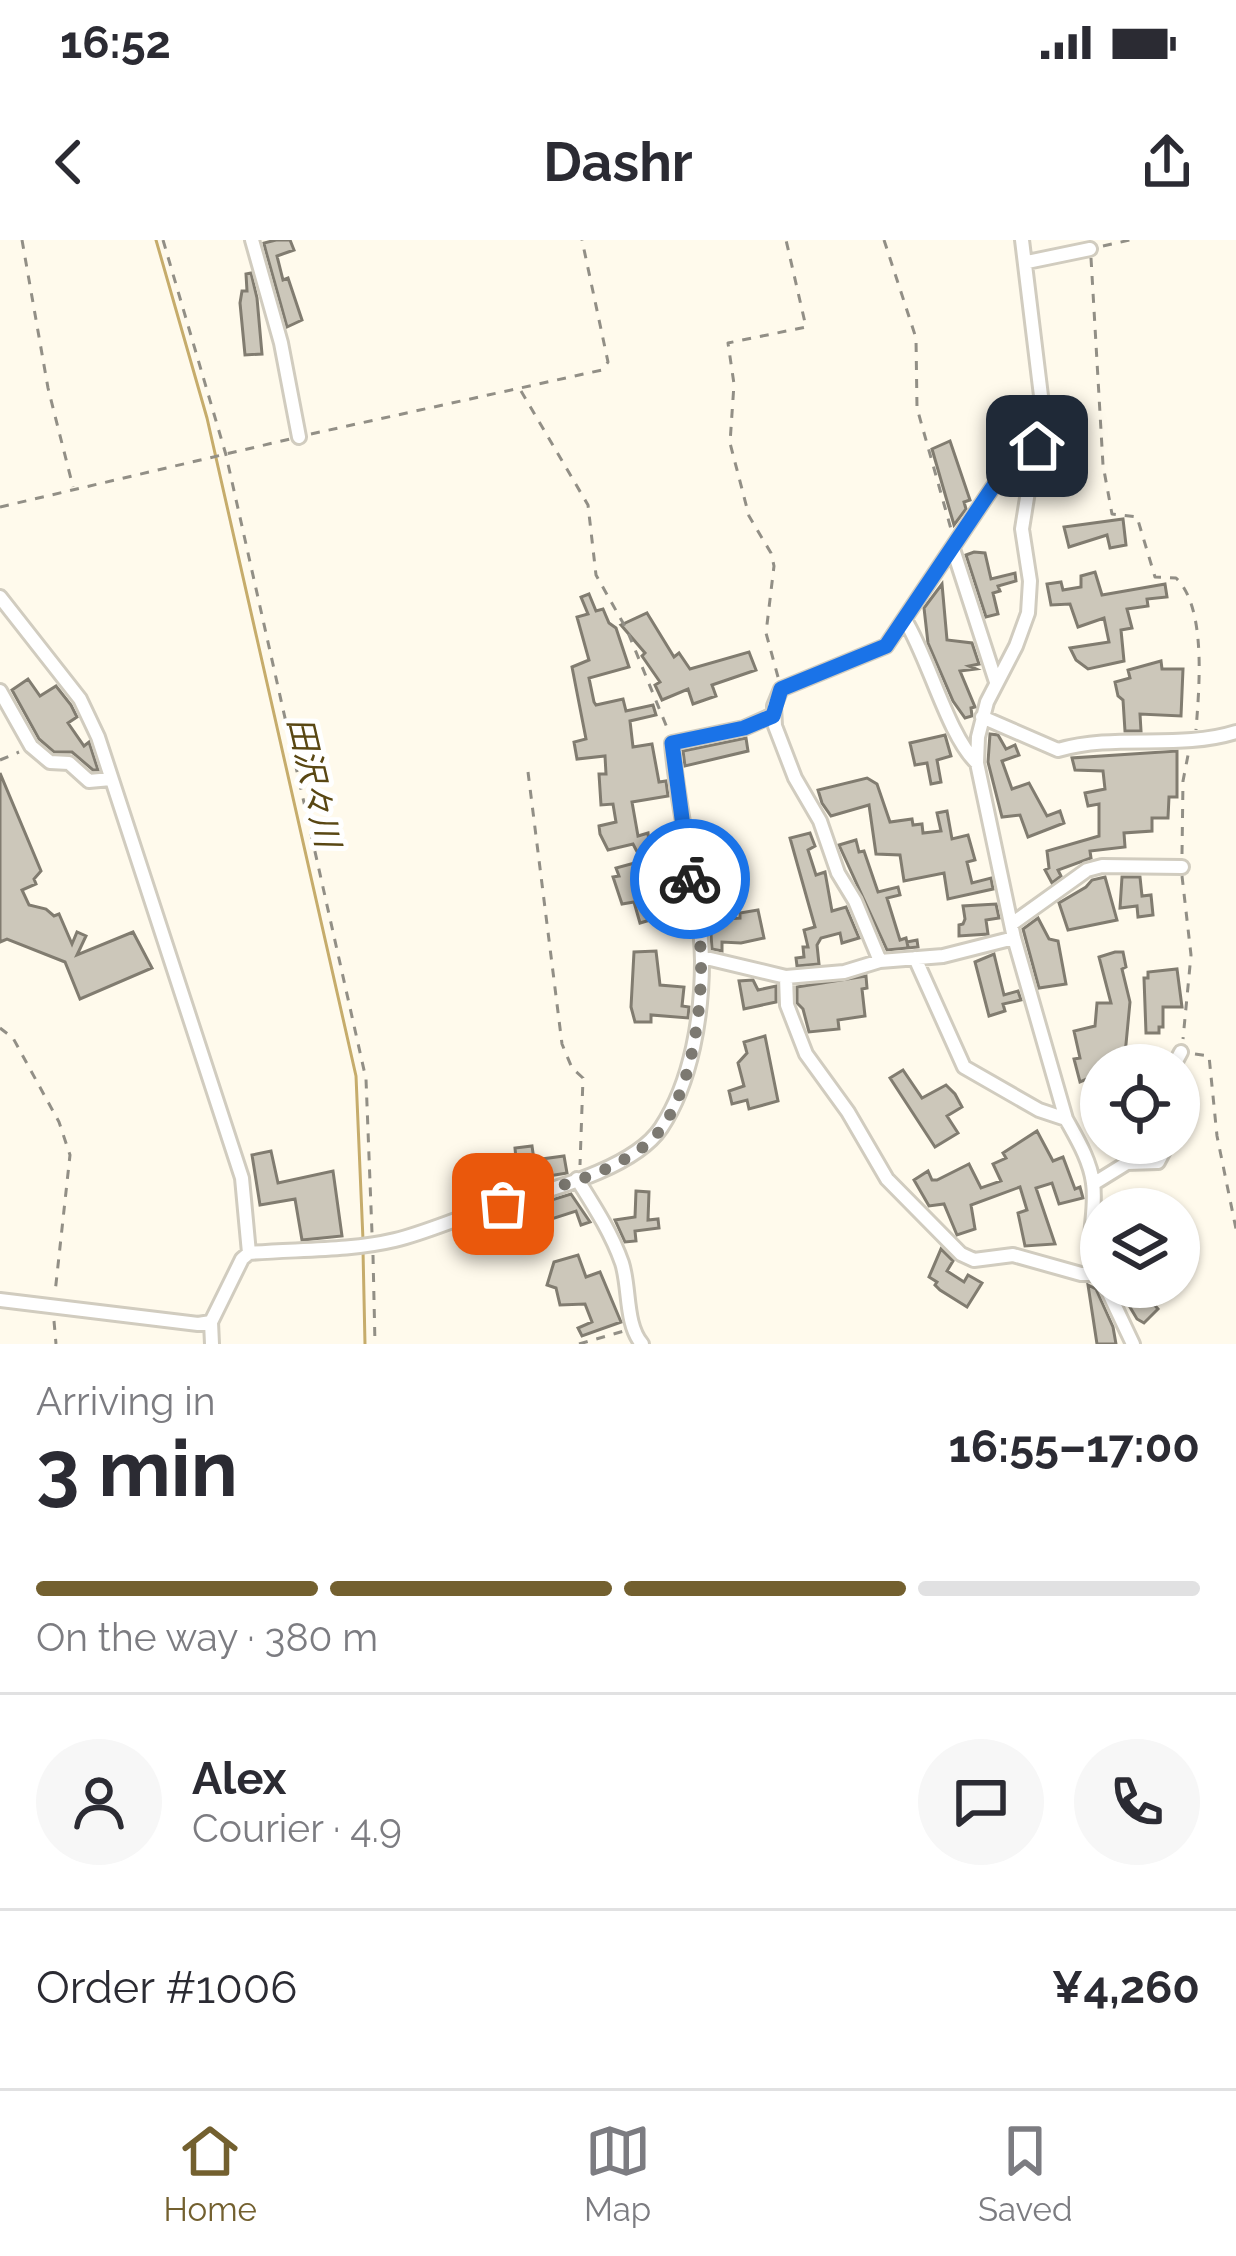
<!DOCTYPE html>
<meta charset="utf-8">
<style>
:root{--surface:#fff;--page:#f7f7f7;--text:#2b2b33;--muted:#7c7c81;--line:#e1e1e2;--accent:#73602f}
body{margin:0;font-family:Raleway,"Noto Sans JP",sans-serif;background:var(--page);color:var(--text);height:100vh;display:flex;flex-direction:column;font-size:45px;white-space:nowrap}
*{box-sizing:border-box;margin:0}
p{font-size:39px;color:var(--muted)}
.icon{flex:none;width:66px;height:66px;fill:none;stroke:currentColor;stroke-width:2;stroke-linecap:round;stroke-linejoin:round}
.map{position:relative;height:1104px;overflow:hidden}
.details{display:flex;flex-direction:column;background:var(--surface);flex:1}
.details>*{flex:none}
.controls{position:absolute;left:1080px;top:804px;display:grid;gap:24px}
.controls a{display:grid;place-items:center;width:120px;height:120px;border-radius:50%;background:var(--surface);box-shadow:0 3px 9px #0004;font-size:60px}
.pin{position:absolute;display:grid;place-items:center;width:102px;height:102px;color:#fff;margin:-51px;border-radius:24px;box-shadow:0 6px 18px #0006}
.courier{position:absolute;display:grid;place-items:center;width:120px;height:120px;margin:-60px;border:9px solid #1a73e8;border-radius:50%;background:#fff;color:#222;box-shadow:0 3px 15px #0007}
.summary em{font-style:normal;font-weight:700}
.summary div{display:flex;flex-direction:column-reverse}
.summary{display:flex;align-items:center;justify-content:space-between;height:204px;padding:0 36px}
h1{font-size:78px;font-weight:700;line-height:90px}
.bar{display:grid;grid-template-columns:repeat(4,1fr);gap:18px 12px;align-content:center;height:144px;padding:0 36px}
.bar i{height:15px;border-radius:9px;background:var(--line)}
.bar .active{background:var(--accent)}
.bar p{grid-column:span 4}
.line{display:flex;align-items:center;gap:30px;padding:0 36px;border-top:3px solid var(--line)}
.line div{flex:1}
.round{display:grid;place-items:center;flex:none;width:126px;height:126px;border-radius:63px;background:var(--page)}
.status{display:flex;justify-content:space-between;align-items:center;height:84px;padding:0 60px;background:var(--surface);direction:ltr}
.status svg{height:33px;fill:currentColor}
header{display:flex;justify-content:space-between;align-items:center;height:156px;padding:0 36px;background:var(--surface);font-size:54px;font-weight:700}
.dock{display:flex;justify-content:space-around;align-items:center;height:168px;border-top:3px solid var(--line);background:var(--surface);font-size:33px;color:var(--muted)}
.dock a{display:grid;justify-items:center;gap:6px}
.dock .active{color:var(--accent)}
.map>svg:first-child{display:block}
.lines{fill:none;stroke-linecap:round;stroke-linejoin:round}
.stream{stroke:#c6ac6b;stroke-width:3}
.building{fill:#ccc7ba;stroke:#817c70;stroke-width:3}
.minor-casing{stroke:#d1ccbf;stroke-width:18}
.path{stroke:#928f86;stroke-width:3;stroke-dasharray:9 9;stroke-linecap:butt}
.minor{stroke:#fff;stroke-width:12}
.done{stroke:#7c7971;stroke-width:12;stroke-dasharray:0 21.6}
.route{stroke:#1a73e8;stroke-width:15}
.labels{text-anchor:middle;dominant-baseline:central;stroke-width:10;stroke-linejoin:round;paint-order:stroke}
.water-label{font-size:33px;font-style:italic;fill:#594713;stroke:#fff}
</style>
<div class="status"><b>16:52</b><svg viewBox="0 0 49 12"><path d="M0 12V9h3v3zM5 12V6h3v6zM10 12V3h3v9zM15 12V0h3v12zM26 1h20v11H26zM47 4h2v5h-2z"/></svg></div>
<header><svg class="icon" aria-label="back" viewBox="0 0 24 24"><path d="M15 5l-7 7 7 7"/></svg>Dashr<svg class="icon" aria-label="share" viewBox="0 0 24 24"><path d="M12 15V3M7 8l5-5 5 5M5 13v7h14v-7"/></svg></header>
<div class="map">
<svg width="1236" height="1104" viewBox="0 0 1236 1104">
<rect width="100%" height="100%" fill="#fffaec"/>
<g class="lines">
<path class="stream" d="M156,0L207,178L356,836L363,1000
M363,1010L365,1104"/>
</g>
<path class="building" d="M276,0H290L294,10L277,16L283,40L288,38L302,80L287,87L265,8L264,3Z
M251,33L257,58L262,114L245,115L240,63L242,51H247L246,34Z
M950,201L970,260L964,262L966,269L954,285L932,209Z
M1123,279L1126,305L1110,308L1107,295L1069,307L1064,287Z
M974,312L985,313L991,339L1015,333L1016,341L998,346L1000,351L993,353L998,374L986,377L966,315Z
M1095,332L1102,355L1165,344L1167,357L1147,359L1148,366L1127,369L1132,388L1121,390L1124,421L1088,429L1076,420L1070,408L1109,402L1104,378L1078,387L1070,364L1051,365L1047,344L1061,342L1063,350L1081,347V336Z
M942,344L947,400L972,403L979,424L969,426L976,429L960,431L975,467L971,468L972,476L965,478L953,461L928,403L924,368Z
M589,354L596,371L603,369L609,383L616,388L629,427L589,438L594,462L596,465L623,459L626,471L653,465L656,475L630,481L633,507L652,504L659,542L666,541L668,556L632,562L638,596L648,593L652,631L660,629L664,646L683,644L685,653L678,654L683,670L640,683L634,662L622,664L613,637L619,636L616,628L642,621L633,604L608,610L600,594L599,586L616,582L613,564L601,565L599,534H606L605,516L577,519L574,502L586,499L572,427L589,420L577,377L588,374L581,357Z
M647,373L674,417L679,413L690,429L749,412L756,430L712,445L716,456L693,464L688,449L662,460L655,445L660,442L642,416L645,413L621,385Z
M1161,421L1162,429H1183L1181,476L1140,474L1141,491H1125L1123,460L1118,456L1115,442L1130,438L1128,430Z
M28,439L40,456L56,446L71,465L77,477L68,483L84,506L89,502L98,530H93L72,512H54L39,499L12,450Z
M990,494L998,495L1006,509L1015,505L1019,515L1002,521L1012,549L1029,543L1047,576L1060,571L1064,583L1028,597L1020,575L1002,577L988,522Z
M945,495L951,516L937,520L941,542L931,544L927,523L915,525L910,503Z
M746,498L748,511L685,526L683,511Z
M1177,511V557H1169L1168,578H1152V591L1124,593L1125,607L1090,611L1091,618L1058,630L1061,636L1052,643L1045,630L1049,628L1047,611L1099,596V564L1088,566L1085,553L1105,549L1103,531L1075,530L1072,518Z
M0,533L41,631L34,639L36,644L22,650L29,665L46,669L54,676L59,674L72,704L77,692L86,696L77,715L133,692L152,728L80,759L65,722L7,699L0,702Z
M867,538L877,544L890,582L912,579L913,585L922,584L923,593L941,591L937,573L947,571L952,599L968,595L975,620L967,622L972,643L991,638L993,649L948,659L944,633L904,641L900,615L876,614L869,565L831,576L822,563L818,550Z
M810,593L815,606L808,610L816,635L825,632L832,671L846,667L859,698L842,703L840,693L821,698L817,705L819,724L797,726L796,718L804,717L803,707H808L804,690L815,687L790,598Z
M703,598L705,608L714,607L719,623L739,617L744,635L705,646L697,599Z
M856,600L859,612L864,611L878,652L898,647L900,655L887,658L900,700L906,698L908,707L907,702L917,700L918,707L887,710L839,605Z
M1105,637L1117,680L1068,690L1059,663L1086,647L1092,640Z
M1122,637H1140L1142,656L1151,655L1153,675L1138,677L1137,666L1120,668Z
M996,664L999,678L986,680L988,694L959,696V685L963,684L965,679L963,666Z
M758,670L764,698L741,703L722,702V711L712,709L710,680L740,678V673Z
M1038,678L1049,699L1058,701L1066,744L1039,748L1023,689Z
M656,711L660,745L684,747L682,766L689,767L688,778L651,775V782H635L631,767L634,712Z
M1115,712H1123L1126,727L1122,729L1130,762L1124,825H1101V833L1080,842L1074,819L1080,818L1074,791L1095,786L1097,763H1111L1099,717Z
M994,714L1004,755L1018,751L1021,760L1003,764L1005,771L989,776L975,722Z
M1177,729L1182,767H1163V787H1159V793H1146L1144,738H1148V732Z
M866,736L867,748L862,749L865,776L838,780L839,789L809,792L803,769L797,763V747Z
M753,740L758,750L776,746V762L744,769L739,741Z
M765,796L778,861L749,869L747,860L732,864L729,851L744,846L738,823L747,813L744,802Z
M903,830L922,858L946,845L955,854L962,867L947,876L958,893L935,907L890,838Z
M1037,891L1053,921L1063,917L1075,949L1080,947L1083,958L1059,964L1052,943L1036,948L1055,1004L1025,1006L1018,973L1027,970L1020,947L971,965L975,989L957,995L944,964L929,966L914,940L928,931L932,940H937L969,924L981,948L1001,941L993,924L1006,918L1003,913Z
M532,906L534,920L564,916L567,933L518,941L515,908Z
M271,911L278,943L333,931L342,996L302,1000L295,959L260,965L252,915Z
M636,951L649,952L648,980L658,979L659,988L635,991L636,1001L625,1002L615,980L635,977Z
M571,954L590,982L581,985L576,971L548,980L550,993L518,996L515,978L537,975L535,965Z
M941,1009L953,1021L947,1031L964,1042L968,1035L982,1043L967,1067L940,1050L935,1045L937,1042L929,1037Z
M578,1015L586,1037L600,1032L621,1082L582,1096L578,1088L592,1082L585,1064L560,1065L556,1048L547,1045L554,1022Z
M1088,1045L1096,1049L1113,1087L1116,1104H1097Z
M1118,1047H1139L1158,1069L1144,1083L1137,1079Z"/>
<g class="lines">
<defs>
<path id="minor" d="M252,0L281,103L299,197
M1022,0L1042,164L1022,289L1030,341L1028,373L1016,406L987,462L978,497L977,523L1014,698L1066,879C1077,899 1090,920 1093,943C1098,977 1081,1008 1101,1040
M1027,22L1090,9
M953,309L996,442
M0,357L80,459L98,497L242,938L249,1013L242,1019L211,1082L212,1104
M905,380C929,419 948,496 977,523
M0,451L31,506L50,522L69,523L89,541L111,539
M982,477L1058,510C1117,493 1179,510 1236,492
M1013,683L1087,630L1102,626L1182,627
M702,717L786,737L844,732L880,721L943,716L1014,698
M915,718L964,827L1039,870L1066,879
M880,721L855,661L838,633L820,581L795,538L775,486L774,466L781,449L886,406L997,241L1034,208
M786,737L787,765L806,814L848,872L887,939L961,1014L974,1020L1013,1015L1081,1034H1097
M1174,825L1181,812
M577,939C594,966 611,992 622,1023C630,1048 625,1084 642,1104
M1093,944L1127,923L1158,922L1168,903
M249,1013C296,1009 349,1011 395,1000C424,993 453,980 481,971C532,954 631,933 661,888C692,841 702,775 702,721C701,653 677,573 672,503L744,488L773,475
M1106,1047L1133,1104
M0,1060L198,1084L211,1082"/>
</defs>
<use href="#minor" class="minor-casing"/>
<path class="path" d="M22,0L48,148L73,247
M163,0L226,215L366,839L372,993
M884,0L916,98L917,168L951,289
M1103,6L1130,0
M1091,18L1103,225L1112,274L1137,277L1155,337L1176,338C1207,368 1199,449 1196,490
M521,151L588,265L596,335L627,390L668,490
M311,194L602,130L608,122L582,0
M0,267L290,199
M778,437L766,393L774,326L771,313L749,276L730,203L734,144L728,103L806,87L786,0
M0,520L19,512
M528,532L562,804L572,828L583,838L580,925
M1182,614L1183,541L1189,510
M1182,636L1191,715L1183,799
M0,788L13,798L59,882L70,915L55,1053
M1195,814L1209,816L1217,896L1236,989
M373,1015L375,1104
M54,1081L56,1104
M579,1104L624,1091"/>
<use href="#minor" class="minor"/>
</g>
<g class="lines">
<path class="done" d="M503,964C550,948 609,936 648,903C690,867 702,774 701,721C701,694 694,665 690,639"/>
<path class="route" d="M690,639L672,503L744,488L773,476L781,449L886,406L997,241L1037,206"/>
</g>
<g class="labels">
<g class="water-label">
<text transform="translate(314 542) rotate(77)">田沢々川</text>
</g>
</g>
</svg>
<div class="controls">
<a><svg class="icon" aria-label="locate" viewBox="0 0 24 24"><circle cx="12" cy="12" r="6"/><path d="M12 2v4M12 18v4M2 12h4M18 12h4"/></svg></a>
<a><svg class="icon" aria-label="layers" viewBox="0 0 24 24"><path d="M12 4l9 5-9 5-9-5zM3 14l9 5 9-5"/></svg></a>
</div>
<div class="pin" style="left:503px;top:964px;background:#ea580c"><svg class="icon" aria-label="bag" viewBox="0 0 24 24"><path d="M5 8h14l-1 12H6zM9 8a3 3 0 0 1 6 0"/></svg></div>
<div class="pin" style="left:1037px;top:206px;background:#1f2937"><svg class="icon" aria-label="home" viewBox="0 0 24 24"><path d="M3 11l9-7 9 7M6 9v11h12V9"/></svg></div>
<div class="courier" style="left:690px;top:639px"><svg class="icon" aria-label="bike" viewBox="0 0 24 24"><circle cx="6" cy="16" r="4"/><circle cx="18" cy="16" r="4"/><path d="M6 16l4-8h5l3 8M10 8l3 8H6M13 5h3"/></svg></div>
</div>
<section class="details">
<div class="summary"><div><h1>3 min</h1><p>Arriving in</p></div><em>16:55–17:00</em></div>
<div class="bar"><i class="active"></i><i class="active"></i><i class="active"></i><i></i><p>On the way · 380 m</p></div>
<div class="line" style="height:216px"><a class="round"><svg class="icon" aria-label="person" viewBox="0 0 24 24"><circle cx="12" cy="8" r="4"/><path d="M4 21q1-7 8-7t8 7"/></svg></a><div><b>Alex</b><p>Courier · 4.9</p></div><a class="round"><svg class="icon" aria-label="chat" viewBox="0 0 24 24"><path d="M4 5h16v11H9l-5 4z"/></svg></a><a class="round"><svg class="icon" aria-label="phone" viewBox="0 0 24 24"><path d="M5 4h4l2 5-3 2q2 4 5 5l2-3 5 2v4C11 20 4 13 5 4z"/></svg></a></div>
<div class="line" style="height:156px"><div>Order #1006</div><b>¥4,260</b></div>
</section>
<nav class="dock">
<a class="active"><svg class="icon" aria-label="home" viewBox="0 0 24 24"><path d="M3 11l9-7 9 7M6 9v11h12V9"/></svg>Home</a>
<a><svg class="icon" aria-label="map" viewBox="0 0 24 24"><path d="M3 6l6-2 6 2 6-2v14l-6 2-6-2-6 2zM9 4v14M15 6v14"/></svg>Map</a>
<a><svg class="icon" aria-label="saved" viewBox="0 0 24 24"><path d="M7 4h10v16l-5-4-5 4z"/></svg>Saved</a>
</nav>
